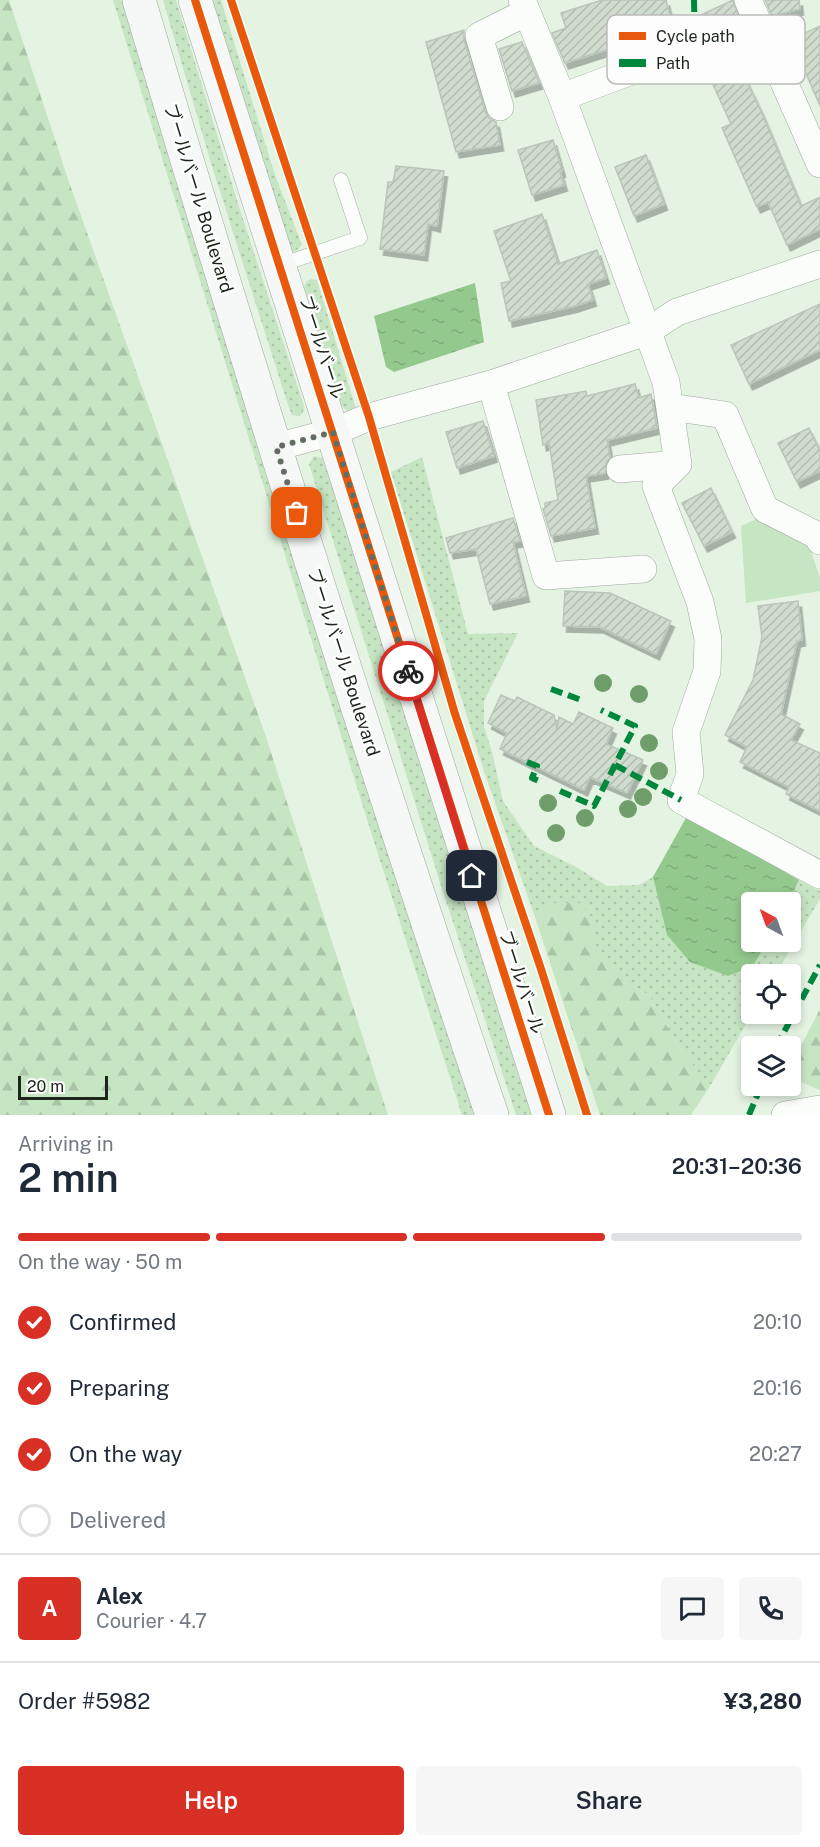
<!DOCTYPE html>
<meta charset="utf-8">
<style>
:root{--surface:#fff;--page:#f6f6f7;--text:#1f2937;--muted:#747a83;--line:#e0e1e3;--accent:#d93025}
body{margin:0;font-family:"Public Sans","Noto Sans JP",sans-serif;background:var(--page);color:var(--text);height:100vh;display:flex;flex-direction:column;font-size:22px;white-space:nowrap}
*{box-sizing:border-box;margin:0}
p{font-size:20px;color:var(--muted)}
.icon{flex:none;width:33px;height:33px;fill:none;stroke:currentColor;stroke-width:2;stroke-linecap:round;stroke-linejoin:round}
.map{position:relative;height:1115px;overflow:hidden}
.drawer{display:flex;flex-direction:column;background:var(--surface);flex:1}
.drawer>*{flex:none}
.needle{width:39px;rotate:319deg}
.tools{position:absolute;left:741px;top:892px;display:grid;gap:12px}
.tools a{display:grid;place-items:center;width:60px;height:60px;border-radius:6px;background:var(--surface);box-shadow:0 3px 9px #0003;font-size:30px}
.scale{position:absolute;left:18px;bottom:15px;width:90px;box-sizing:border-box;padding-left:6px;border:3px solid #1c261b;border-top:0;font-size:16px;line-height:21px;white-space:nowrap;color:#1c261b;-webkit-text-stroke:4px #fdfdfd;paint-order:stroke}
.pin{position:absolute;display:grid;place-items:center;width:51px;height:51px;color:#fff;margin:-26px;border-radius:12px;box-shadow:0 3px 9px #0006}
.courier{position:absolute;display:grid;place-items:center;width:60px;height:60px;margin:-30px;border:4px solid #d93025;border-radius:50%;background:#fff;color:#222;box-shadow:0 2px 8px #0007}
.overview em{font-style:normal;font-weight:600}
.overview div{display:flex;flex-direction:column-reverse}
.overview{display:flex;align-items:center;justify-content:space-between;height:102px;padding:0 18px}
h1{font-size:39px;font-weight:600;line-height:45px}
.bar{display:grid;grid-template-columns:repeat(4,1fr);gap:9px 6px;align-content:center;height:72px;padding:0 18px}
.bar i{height:8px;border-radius:4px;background:var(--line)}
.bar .on{background:var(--accent)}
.bar p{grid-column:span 4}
.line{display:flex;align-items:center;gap:15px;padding:0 18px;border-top:2px solid var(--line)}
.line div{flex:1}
.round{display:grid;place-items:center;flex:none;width:63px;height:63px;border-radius:6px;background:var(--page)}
ol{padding:0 18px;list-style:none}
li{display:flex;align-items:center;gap:18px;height:66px}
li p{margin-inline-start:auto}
li .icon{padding:6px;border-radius:50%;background:var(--accent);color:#fff;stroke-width:4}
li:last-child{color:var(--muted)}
li i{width:33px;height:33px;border:3px solid var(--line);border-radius:50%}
.action{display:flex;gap:12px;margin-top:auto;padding:12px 18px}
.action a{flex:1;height:69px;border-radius:6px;background:var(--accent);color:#fff;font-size:24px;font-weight:600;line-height:69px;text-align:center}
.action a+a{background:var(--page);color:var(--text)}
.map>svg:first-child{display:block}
.grass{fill:url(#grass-dots)}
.forest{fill:url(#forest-firs)}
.park{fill:#c6e5c3}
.water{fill:url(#water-ripples)}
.building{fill:url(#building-hatch);stroke:#bbc6ba;stroke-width:1.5;filter:url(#shadow)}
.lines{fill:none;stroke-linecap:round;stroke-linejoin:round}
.lane-casing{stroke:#9faa9e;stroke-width:15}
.street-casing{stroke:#9faa9e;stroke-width:28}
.secondary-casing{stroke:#9faa9e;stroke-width:34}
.lane{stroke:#fbfdfb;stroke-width:14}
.street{stroke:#fbfdfb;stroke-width:27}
.secondary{stroke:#f6f7f7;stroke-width:33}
.quiet{stroke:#00873e;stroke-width:6;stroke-dasharray:12 6;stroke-linecap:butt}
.cycleway-casing{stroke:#fdfdfd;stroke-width:11}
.cycleway{stroke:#e8590c;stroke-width:8}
.tree{fill:#6f9e6b}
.done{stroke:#626e61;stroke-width:6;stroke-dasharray:0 10.8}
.route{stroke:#d93025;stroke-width:8}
.labels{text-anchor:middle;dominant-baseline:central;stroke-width:5;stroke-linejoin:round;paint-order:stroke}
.street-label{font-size:18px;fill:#1c261b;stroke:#fdfdfd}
.key{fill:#fdfdfd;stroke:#babcb9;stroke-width:1.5}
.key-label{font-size:16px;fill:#1c261b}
</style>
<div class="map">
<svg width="820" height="1115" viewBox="0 0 820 1115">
<defs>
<pattern id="grass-dots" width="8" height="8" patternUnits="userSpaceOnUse" patternTransform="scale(1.5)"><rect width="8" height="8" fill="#c6e5c3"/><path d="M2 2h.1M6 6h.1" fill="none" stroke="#aac4a7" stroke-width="1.8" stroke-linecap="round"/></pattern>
<pattern id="forest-firs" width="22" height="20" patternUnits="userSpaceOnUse" patternTransform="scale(1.5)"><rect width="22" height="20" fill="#c6e5c3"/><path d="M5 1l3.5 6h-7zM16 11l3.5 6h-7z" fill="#aac4a7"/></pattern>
<pattern id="water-ripples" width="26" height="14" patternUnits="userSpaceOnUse" patternTransform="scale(1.5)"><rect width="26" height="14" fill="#94c98e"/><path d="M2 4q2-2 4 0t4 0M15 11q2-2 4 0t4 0" fill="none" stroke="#7fac7a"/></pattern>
<pattern id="building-hatch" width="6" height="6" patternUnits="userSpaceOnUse" patternTransform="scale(1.5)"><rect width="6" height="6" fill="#d0dcce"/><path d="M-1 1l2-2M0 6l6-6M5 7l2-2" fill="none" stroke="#b2bdb0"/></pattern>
<filter id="shadow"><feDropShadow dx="3.5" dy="6" stdDeviation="0" flood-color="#0004"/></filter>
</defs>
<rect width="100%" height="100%" fill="#e4f3e2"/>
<path class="grass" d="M113,0H128L478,1115H462L370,829Z
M163,0H176L240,210L304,406L303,413L299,416L292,415L288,405L211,163Z
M206,0H221L275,175L302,245L296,251L289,253Z
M311,279L317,280L357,412L347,411L341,405L338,396L304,287L306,282Z
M314,456L322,458L338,501L535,1115H516L438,876L309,464Z
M422,457L468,634L518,633L484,701V727L492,752L503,801L534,846L576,867L607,886L639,885L653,877L667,935L753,966L767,942H790V903H788L799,880L820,891V899L775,975H752V1014L710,1086L679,1048L649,995L620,980L596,948L591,917L543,908L536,920L485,774L391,472Z"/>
<path class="forest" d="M0,0H9L69,182L265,734L388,1115H0Z
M554,903H582L591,917L597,948L620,980L649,995L679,1048L710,1086L691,1115H600L536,920L543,908Z
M820,1009V1090L791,1078L790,1067Z"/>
<path class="park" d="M759,518L809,545L820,578V591L746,603L741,526Z"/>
<path class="water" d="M475,283L484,342L394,372L386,367L374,316Z
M687,816L799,880L788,903H752V942H767L753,966L728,976L690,962L667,935L653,877Z"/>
<path class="building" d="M602,0H666L673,28L733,0L741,24L631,52L628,43L565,63L552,33L566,28L561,13Z
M765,0H799L800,9L772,16Z
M820,26V106L801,62L800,63L790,40Z
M464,30V40L485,111L489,118L496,122L500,145L456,152L426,42Z
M522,42L539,83L512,91L499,49Z
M738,63L761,111L801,206L820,197V229L787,245L768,202L757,207L722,128L731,124L709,76Z
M553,140L562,171L560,172L564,185L532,195L518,150Z
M646,155L664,204L634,216L615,167Z
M396,166L444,171L437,226L428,224L424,255L380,249L388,182H393Z
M542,214L558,264L597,250L606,278L588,284L593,300L575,306L509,321L501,283L511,281L494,231Z
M820,304V350L749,384L731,345Z
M635,384L639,398L651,394L657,428L607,440L610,458L606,463L605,473L586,476L595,528L551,536L543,509L545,508V503L558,500L549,443L543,445L536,400L586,391L587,396Z
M483,421L494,456L457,468L446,432Z
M809,428L820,451V471L797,482L778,443Z
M711,488L732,532L704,546L682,503Z
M513,518L520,541L513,542L526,596L490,604L476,549L450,553L446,538Z
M565,591L610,593L671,621L656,654L600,627L563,626Z
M798,601L802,640L797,641L781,714L800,724L791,740L820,753V811L786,794L789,787L740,762L747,747L725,735L753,680L762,637L758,606Z
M501,695L515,701L517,697L554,715L557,729L559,717L573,724L579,712L613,728L606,744L643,760L627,793L590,777L584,790L500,749L507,733L488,723Z"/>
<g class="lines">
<defs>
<path id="lane" d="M280,265L360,238L341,180"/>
<path id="street" d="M522,0L562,97L666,382L678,464L656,486L700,602L708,639L707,671L686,732L690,774L681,800L820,875
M748,0L820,164
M562,97L672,56
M500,107L479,36L527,12
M491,384L546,576L643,569
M670,407L725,415L765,509L818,536L820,541
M276,447L333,432L369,417L491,384L646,332L677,312L820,264
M620,469L678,464
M785,1115L820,1109"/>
<path id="secondary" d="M139,0C250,373 367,746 492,1115
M195,0L549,1115"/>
</defs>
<use href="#lane" class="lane-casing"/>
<use href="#street" class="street-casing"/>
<use href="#secondary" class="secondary-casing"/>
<use href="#lane" class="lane"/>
<use href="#street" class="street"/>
<use href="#secondary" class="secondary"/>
<path class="quiet" d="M694,0L695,46
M551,689L584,701
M527,762L537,766L532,778L543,783
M615,765L681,800
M560,791L594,806L635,726L601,710
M776,1047L820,965
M749,1115L761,1086"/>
<defs>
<path id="cycleway" d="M195,0L549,1115
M231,0L369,417L455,714L541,969L587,1115"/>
</defs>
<use href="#cycleway" class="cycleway-casing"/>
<use href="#cycleway" class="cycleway"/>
</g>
<g class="tree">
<circle cx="603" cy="683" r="9"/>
<circle cx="639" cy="694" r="9"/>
<circle cx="649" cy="743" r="9"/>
<circle cx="659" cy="771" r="9"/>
<circle cx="643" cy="797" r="9"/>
<circle cx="548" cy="803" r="9"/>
<circle cx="628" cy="809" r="9"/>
<circle cx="585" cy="818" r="9"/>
<circle cx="556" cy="833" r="9"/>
</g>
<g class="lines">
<path class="done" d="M297,513L276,447L333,432L408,671"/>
<path class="route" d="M408,671L472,876"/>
</g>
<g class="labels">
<g class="street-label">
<text transform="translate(199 198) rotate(73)">ブールバール Boulevard</text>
<text transform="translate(322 347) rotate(72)">ブールバール</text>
<text transform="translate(344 662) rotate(72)">ブールバール Boulevard</text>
<text transform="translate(522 982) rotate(72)">ブールバール</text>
</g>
</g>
<rect x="607" y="15" width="198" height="69" rx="9" class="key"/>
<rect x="619" y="32" width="27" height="8" fill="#e8590c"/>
<rect x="619" y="59" width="27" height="8" fill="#00873e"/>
<g class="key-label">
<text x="656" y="42">Cycle path</text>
<text x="656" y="69">Path</text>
</g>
</svg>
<div class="tools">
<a><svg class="needle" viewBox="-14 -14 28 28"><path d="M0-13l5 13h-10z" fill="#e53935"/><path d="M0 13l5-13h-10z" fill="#747a83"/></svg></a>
<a><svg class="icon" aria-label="locate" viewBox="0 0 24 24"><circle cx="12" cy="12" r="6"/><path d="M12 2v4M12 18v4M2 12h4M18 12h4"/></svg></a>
<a><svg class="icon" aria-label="layers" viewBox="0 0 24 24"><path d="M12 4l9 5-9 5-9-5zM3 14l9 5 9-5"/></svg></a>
</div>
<div class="scale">20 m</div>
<div class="pin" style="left:297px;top:513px;background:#ea580c"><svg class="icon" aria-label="bag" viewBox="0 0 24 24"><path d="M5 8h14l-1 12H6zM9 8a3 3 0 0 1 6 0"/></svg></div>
<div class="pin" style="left:472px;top:876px;background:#1f2937"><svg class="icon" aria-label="home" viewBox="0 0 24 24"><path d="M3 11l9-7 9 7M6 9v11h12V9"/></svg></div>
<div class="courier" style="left:408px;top:671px"><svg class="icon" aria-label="bike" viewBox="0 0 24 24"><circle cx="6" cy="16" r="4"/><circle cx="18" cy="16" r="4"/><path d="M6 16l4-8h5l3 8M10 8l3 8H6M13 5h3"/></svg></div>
</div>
<section class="drawer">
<div class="overview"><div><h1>2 min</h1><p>Arriving in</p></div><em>20:31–20:36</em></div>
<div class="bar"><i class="on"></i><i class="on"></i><i class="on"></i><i></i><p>On the way · 50 m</p></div>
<ol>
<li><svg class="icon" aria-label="check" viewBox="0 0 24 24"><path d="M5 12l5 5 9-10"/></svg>Confirmed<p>20:10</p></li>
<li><svg class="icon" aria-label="check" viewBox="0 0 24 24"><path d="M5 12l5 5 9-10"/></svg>Preparing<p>20:16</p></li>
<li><svg class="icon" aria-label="check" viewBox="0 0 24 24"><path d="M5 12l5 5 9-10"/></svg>On the way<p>20:27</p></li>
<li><i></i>Delivered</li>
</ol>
<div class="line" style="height:108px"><b class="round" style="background:var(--accent);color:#fff">A</b><div><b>Alex</b><p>Courier · 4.7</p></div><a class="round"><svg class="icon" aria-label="chat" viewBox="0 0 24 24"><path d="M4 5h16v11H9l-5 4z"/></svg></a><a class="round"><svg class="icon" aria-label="phone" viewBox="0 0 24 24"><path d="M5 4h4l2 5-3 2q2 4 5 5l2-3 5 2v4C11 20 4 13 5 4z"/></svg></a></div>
<div class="line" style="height:78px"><div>Order #5982</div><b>¥3,280</b></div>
<div class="action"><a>Help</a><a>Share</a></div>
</section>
